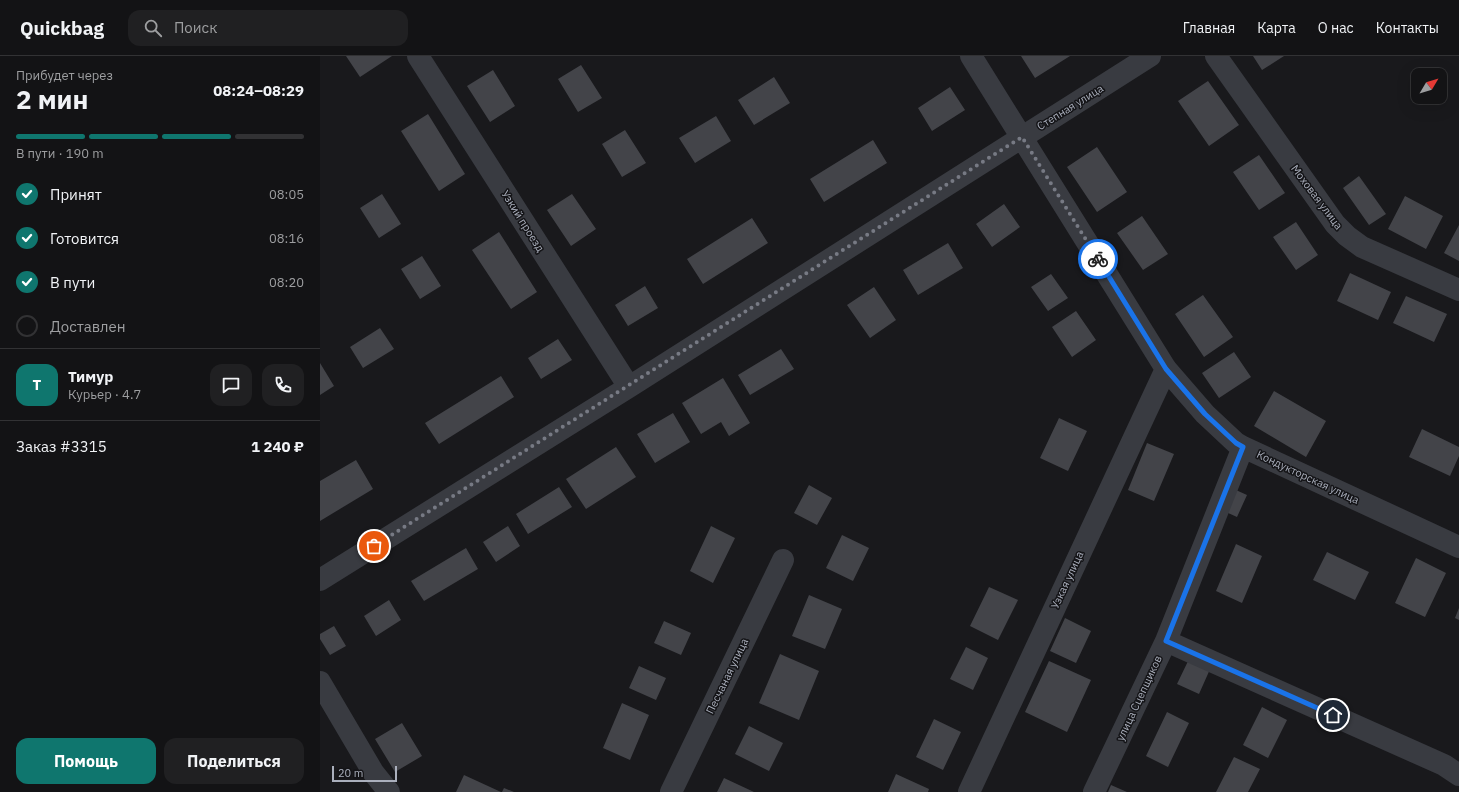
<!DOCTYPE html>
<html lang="ru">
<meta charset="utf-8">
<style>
:root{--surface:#131315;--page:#202022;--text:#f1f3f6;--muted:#9d9ea0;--line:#323234;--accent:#0f766e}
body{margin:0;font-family:"IBM Plex Sans",sans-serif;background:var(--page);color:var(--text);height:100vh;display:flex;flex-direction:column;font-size:15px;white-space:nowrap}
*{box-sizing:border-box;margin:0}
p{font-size:13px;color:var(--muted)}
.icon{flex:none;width:22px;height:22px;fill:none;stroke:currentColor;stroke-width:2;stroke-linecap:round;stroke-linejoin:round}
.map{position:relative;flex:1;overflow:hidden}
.details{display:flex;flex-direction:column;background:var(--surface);width:320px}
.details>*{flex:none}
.needle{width:26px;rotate:52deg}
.tools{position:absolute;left:1091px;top:12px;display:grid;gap:8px}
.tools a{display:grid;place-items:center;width:36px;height:36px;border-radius:8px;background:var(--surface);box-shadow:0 4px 16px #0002,0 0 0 1px var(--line);font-size:20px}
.scale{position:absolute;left:12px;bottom:10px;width:65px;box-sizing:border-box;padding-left:4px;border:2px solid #aaafbc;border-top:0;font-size:11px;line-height:14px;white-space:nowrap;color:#aaafbc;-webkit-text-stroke:3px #141417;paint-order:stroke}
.pin{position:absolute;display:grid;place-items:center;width:34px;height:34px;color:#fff;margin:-17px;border:2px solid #fff;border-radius:50%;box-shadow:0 1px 4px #0007}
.courier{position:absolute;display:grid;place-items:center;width:40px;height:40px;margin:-20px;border:3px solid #1a73e8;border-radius:50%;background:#fff;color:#222;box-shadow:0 1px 5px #0007}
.head em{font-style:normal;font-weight:700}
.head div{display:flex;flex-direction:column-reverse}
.head{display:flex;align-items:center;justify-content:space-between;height:68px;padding:0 16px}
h1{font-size:26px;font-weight:700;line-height:30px}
.bar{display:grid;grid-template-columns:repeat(4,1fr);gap:6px 4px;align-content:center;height:48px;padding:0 16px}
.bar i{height:5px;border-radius:3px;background:var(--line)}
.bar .active{background:var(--accent)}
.bar p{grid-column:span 4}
.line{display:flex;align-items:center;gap:10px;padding:0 16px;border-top:1px solid var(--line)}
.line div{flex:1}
.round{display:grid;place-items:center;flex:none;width:42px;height:42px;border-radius:12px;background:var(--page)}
ol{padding:0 16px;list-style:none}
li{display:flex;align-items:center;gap:12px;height:44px}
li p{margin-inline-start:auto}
li .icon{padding:4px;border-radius:50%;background:var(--accent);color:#fff;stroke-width:4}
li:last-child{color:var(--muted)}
li i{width:22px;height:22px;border:2px solid var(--line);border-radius:50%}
.cta{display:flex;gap:8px;margin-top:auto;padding:8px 16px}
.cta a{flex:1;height:46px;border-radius:12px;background:var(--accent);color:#fff;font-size:16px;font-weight:700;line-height:46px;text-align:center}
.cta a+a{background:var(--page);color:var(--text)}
header{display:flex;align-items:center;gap:24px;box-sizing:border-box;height:56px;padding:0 20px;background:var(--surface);border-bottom:1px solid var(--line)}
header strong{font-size:19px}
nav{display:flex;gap:22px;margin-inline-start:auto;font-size:14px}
.search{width:280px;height:36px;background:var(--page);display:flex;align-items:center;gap:10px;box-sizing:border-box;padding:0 14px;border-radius:12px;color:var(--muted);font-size:15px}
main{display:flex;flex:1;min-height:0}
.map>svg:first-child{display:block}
.building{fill:#434449}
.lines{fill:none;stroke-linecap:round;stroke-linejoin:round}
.minor{stroke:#393b41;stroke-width:22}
.done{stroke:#777a84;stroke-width:4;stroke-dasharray:0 7.2}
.route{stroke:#1a73e8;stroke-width:5}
.labels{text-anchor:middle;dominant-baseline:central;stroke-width:3;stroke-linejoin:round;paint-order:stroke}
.street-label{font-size:11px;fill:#aaafbc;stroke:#141417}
</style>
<header>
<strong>Quickbag</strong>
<div class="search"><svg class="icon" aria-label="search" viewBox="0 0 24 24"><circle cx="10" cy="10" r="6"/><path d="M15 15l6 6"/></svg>Поиск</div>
<nav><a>Главная</a><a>Карта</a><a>О нас</a><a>Контакты</a></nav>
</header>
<main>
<section class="details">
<div class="head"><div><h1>2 мин</h1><p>Прибудет через</p></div><em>08:24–08:29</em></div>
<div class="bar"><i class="active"></i><i class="active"></i><i class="active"></i><i></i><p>В пути · 190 m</p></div>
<ol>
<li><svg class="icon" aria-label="check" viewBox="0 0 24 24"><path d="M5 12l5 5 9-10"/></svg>Принят<p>08:05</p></li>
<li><svg class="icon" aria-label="check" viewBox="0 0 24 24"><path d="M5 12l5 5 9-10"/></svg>Готовится<p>08:16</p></li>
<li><svg class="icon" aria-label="check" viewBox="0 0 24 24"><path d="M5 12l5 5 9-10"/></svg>В пути<p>08:20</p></li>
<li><i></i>Доставлен</li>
</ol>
<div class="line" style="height:72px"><b class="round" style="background:var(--accent);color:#fff">Т</b><div><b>Тимур</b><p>Курьер · 4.7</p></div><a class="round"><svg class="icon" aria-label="chat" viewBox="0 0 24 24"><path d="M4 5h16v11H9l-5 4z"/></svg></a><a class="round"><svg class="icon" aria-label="phone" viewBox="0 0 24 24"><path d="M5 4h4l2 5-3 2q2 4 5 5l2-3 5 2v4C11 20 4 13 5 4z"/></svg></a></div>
<div class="line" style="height:52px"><div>Заказ #3315</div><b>1 240 ₽</b></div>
<div class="cta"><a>Помощь</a><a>Поделиться</a></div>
</section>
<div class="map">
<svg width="1139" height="736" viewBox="0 0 1139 736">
<rect width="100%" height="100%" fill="#19191c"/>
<path class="building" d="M26,0H72L40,21Z
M701,0H750L715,22Z
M933,0H964L942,14Z
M261,9L282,42L258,56L238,23Z
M173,14L195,50L170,66L147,30Z
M454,21L470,47L434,69L418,44Z
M888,25L919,69L889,90L858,45Z
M630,31L645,54L612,75L598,52Z
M108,58L145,118L119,135L81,75Z
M396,60L411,85L375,107L359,82Z
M305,74L326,107L302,121L282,88Z
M553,84L567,107L504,146L490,123Z
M777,91L807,136L777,156L747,111Z
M939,99L965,137L939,154L913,116Z
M1039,120L1066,158L1049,169L1023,132Z
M62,138L81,168L59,182L40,152Z
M252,138L276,173L251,190L227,154Z
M1085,140L1123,160L1106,193L1068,173Z
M684,148L700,171L672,191L656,168Z
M822,160L848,198L823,214L797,177Z
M432,162L448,187L383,228L367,203Z
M976,166L998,199L976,214L953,181Z
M1139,169V205L1124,197Z
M179,176L217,236L191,253L152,194Z
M628,187L643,212L598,239L583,214Z
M102,200L121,230L100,243L81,213Z
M1030,217L1071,236L1058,264L1017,245Z
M731,218L748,242L728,255L711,231Z
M325,230L338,252L308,270L295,249Z
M554,231L576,264L550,282L527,249Z
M883,239L913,281L884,301L855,258Z
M1086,240L1127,258L1114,286L1073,267Z
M756,255L776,284L752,301L732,271Z
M60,272L74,293L43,312L30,291Z
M238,283L252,304L221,323L208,302Z
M461,293L474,313L430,339L418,319Z
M914,296L931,321L899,342L882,317Z
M0,307L14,330L0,339Z
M181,320L194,341L119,388L105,367Z
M403,322L430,367L409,380L401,366L381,378L362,347Z
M954,335L1006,365L986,401L934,370Z
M353,357L370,386L335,407L317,378Z
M739,362L767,375L748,415L720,402Z
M1102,373L1139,391V400L1130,420L1089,401Z
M827,387L854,398L834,445L808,434Z
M296,391L316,421L266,453L246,423Z
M36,404L53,433L0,465V425Z
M489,429L512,442L497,469L474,457Z
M907,430L927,439L917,461L897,452Z
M239,431L252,451L208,478L196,458Z
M188,470L200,490L176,506L163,486Z
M391,470L415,482L393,527L370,515Z
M522,479L549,492L533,525L506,512Z
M916,488L942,500L922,547L896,535Z
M146,492L158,513L104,545L91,525Z
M1007,496L1049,516L1035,544L993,524Z
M1096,502L1126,517L1105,561L1075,547Z
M669,531L698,544L678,584L650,570Z
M489,539L522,553L505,593L472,580Z
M69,544L81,564L56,580L44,560Z
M1139,552V564L1135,562Z
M745,562L771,575L756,607L730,595Z
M344,565L371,577L361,599L334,587Z
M14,570L26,590L10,599L0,583V578Z
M646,591L668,602L653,634L630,623Z
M460,598L499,615L479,664L439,647Z
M870,601L891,611L879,638L857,628Z
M729,605L771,624L747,676L705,656Z
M319,610L346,622L336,644L309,632Z
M302,647L329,659L310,704L283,692Z
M942,651L967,664L948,702L923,689Z
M847,656L869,667L848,711L826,700Z
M614,663L641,676L623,714L596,701Z
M82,667L102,700L75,716L55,683Z
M429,670L463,687L449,715L415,698Z
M914,701L940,713L928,736H896Z
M576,718L609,733L608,736H568Z
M144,719L181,736H136Z
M404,722L434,736H397Z
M791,729L807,736H788Z
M184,732L194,736H182Z"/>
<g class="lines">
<path class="minor" d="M98,0L309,331
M651,0L846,313L885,358L916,387L923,391L1139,491
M896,0L1015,168L1027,180L1042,191L1139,234
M0,524L309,331L830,0
M846,585L1124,709L1139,719
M0,626L53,716L69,736
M351,736L463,504
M649,736L846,313
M774,736L846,585L923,391"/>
</g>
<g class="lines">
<path class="done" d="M54,490L702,81L778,203"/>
<path class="route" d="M778,203L846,313L885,358L916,387L923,391L846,585L1013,659"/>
</g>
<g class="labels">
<g class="street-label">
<text transform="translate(750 51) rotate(-32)">Степная улица</text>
<text transform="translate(997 141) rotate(53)">Моховая улица</text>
<text transform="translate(203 165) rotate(58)">Узкий проезд</text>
<text transform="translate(988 421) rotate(25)">Кондукторская улица</text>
<text transform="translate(747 524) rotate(-65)">Узкая улица</text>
<text transform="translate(407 620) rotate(-64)">Песчаная улица</text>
<text transform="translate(819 642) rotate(-65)">улица Сцепщиков</text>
</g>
</g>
</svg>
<div class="tools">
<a><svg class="needle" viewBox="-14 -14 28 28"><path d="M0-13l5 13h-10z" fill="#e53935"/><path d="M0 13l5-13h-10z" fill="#9d9ea0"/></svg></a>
</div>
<div class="scale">20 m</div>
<div class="pin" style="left:54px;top:490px;background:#ea580c"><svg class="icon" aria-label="bag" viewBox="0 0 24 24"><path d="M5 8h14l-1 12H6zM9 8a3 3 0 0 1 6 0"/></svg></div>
<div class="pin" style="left:1013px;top:659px;background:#1f2937"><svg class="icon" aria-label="home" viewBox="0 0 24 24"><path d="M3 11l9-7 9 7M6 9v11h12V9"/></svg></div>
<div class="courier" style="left:778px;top:203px"><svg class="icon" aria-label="bike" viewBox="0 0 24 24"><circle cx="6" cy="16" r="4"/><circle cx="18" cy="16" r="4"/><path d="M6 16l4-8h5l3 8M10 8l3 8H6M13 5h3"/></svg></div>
</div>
</main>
